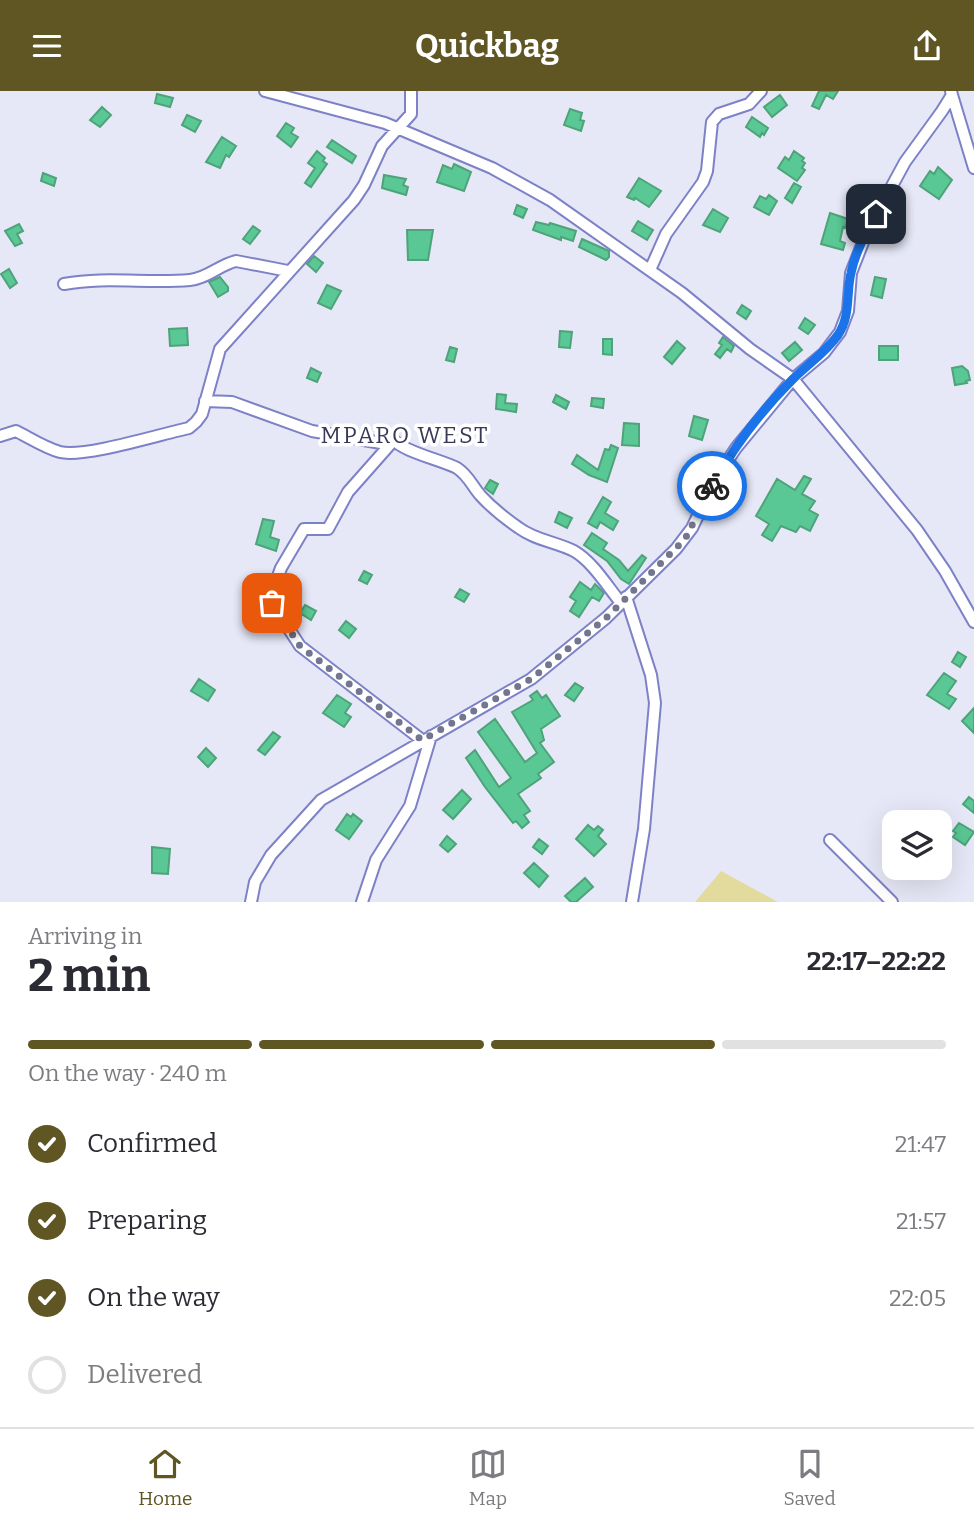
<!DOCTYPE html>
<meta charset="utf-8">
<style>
:root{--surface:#fff;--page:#f7f7f7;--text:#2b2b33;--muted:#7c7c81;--line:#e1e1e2;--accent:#5f5623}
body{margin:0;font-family:Bitter,serif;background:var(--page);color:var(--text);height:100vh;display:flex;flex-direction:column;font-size:26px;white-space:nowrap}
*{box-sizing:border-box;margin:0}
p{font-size:23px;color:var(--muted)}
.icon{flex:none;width:38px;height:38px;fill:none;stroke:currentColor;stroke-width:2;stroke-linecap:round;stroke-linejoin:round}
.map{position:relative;height:811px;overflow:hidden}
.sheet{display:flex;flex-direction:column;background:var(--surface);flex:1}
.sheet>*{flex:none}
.tools{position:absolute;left:882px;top:719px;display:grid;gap:14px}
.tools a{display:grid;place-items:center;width:70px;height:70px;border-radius:14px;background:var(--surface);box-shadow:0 7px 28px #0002;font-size:35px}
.pin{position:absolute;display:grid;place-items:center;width:60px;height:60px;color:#fff;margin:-30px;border-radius:14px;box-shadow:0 4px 10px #0006}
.courier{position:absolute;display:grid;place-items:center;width:70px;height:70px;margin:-35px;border:5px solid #1a73e8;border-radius:50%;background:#fff;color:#222;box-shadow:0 2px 9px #0007}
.overview em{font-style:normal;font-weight:700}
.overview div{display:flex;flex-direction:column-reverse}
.overview{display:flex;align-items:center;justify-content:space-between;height:119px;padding:0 28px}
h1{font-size:46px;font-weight:700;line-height:52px}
.bar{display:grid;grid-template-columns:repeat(4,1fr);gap:10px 7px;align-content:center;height:84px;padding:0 28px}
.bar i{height:9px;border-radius:5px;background:var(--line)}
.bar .selected{background:var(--accent)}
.bar p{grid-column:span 4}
ol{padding:0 28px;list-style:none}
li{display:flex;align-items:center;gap:21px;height:77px}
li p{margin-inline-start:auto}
li .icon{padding:7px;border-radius:50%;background:var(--accent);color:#fff;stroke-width:4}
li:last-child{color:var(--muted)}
li i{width:38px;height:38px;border:4px solid var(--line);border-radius:50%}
header{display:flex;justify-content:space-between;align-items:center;height:91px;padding:0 28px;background:var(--accent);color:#fff;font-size:32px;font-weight:700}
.dock{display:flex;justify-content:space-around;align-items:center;height:98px;border-top:2px solid var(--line);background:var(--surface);font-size:19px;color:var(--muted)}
.dock a{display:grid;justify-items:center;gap:4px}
.dock .selected{color:var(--accent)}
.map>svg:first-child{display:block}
.green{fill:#e3da9d}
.building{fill:#59c894;stroke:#4ea37a;stroke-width:2}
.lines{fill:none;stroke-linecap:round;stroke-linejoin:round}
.street-casing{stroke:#7d81c6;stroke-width:14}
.street{stroke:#fff;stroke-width:10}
.done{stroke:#74768f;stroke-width:7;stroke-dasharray:0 12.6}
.route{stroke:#1a73e8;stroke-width:9}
.labels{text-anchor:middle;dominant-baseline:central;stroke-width:7;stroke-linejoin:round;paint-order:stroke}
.quarter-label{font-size:23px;letter-spacing:2px;fill:#373957;stroke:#fff}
</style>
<header><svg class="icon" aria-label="menu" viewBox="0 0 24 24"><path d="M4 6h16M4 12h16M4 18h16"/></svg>Quickbag<svg class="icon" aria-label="share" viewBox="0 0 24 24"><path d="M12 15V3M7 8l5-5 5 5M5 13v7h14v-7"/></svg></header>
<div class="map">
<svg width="974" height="811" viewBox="0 0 974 811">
<rect width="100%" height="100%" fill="#e6e8f7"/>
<path class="green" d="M721,780L778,811H695Z"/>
<path class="building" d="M819,0H838L833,8L826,4L819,18L812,15Z
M157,3L173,7L170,16L155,12Z
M780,4L787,14L772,26L764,16Z
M102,16L111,24L100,36L90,29Z
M570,18L582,22L580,29L584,30L581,40L564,34Z
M187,24L201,30L195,41L182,34Z
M752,26L768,37L764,44L762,42L760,46L746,36Z
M286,32L294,37L291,42L298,46L291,56L277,45Z
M222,46L236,55L229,66L226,64L220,77L206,71Z
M332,49L356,65L352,72L327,56Z
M317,60L325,67L323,70L327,73L311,96L305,92L315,77L308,72Z
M794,60L804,67L802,70L805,72L802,77L805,79L797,90L778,77L785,66L789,69Z
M454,73L471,81L464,100L437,91L443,74L452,78Z
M938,76L952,89L939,108L920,95L930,80L934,83Z
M43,82L56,87L54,95L41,90Z
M384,84L406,88L403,94L408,96L406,104L382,97Z
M639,87L661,100L649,116L635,107L634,109L627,106Z
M794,92L801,96L792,112L785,107Z
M769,104L777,110L769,124L754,116L760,105L766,108Z
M517,114L527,118L523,127L514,123Z
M713,118L728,127L720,141L703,134Z
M830,122L848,128L845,137L843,136L840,150L845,152L843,159L821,153Z
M638,130L653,139L647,149L632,140Z
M536,131L549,134L550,132L576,140L573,150L561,146V149L533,139Z
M19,133L23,140L17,143L22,152L15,155L5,140Z
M253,135L260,140L250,153L243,148Z
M407,139H433L428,169H408Z
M582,148L609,160V166L606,169L579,156Z
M314,165L323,172L316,181L307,173Z
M9,178L17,192L10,197L1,183Z
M220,186L228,196V200L218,206L209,191Z
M875,186L886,188L882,207L871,204Z
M327,194L341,200L331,218L318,212Z
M742,214L751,220L746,228L737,222Z
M805,227L815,234L808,243L799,237Z
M187,237L188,254L170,255L169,238Z
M560,240L572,241L570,257L559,256Z
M723,246L734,255L731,261L727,258L720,267L715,263L722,254L719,252Z
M603,248H612V264L603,263Z
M677,250L685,257L672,273L664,266Z
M795,251L802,259L789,270L782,262Z
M879,255H898V269H879Z
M450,256L457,258L454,271L446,269Z
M962,275L968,280L970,289L966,290L967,292L955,294L952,277Z
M311,277L321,282L317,291L307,287Z
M497,303L506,304L505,312L517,313L516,321L496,318Z
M556,304L569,311L566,318L553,311Z
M592,307L604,308L603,317L591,315Z
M694,325L708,329L702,349L689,345Z
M624,332L639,333V355L622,354Z
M611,354L618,357L607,391L589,384L572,373L577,364L598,379L605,358L609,359Z
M804,385L811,388L802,403L815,410L809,419L818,424L810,440L800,435L796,441L781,435L772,450L762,444L769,433L756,425L777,388L795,399Z
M490,389L498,393L493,403L485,397Z
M603,406L611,411L605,422L618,430L613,439L600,431L597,437L588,432Z
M559,421L572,427L567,437L555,431Z
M263,428L274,430L270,446L279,449L276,460L256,453Z
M592,442L607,452L603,458L619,469L628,480L642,464L646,467L629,493L621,488L607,470L584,454Z
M364,480L372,484L367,493L359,489Z
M580,491L591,499L595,493L604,502L599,510L592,506L579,526L570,520L576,510L570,506Z
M460,498L469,503L464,511L455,506Z
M305,514L316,520L311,529L300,522Z
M346,530L356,538L349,547L339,539Z
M958,561L966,566L960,576L952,571Z
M944,582L956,590L947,603L956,608L949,618L927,604Z
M199,588L215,599L208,610L191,600Z
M575,592L583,597L574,610L565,604Z
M537,600L542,607L546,604L560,625L541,638L544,649L540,652L554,671L538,683L541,687L518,703L530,720L524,724L529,731L522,737L516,730L513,732L485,696L466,667L475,659L499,696L511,687L478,641L495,628L525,671L537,662L512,621L533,609L530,605Z
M337,604L351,613L345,622L351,626L344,636L323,622Z
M974,617V642L962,630Z
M273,641L280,646L265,664L258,659Z
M206,657L216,667L208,676L198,666Z
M462,699L471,708L453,728L443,719Z
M969,706L974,710V722L963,713Z
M347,723L351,726L353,723L362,730L349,748L336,739Z
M959,732L974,741L965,754L953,746L956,742L953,740Z
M588,734L594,739L598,735L603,739L598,745L606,753L594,765L576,748Z
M447,745L456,753L448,761L440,754Z
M539,748L548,755L542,763L533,756Z
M152,756L170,758L168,783L152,782Z
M534,772L548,785L539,796L524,782Z
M585,787L593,796L576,811H571L565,805Z"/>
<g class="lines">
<defs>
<path id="street" d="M265,0L385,32L492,77L550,109L682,202L750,258L793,288L917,439L945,480L974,531
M952,4L974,77
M650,179L666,143L703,91L707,80L712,31L719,23L749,13L761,0
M64,193C106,185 148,193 190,189C208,187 219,174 236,170L288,180
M205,310L232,311L312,340L381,352L394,349C402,360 441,369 457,377C469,385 472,395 481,405C492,417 506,428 519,437C535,449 556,451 574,460C593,471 607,495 621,512
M0,345L16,340C30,347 45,357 60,361C84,367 161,343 189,337L196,331L202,323L220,258L354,109L364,94L382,55L411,23V0
M394,349L348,401L328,438H304L281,477L273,499L272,512L300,555L422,649
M626,506L651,584L655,612L644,738L632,811
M830,749L892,811
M251,811L255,791L271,764L321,709L531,588L606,527L676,458L692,437L715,389L736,357L793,288L824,262L840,241L848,220L851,182L867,141L905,71L942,20L952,4L951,0
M362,811L376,769L410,715L431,645"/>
</defs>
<use href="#street" class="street-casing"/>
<use href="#street" class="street"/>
</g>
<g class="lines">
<path class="done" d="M272,512L300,555L422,649L531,588L606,527L685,448L712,395"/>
<path class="route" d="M712,395C733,357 762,319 792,289C808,273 825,262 838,244C851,225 846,202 851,182C855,161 867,141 876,123"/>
</g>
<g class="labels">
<g class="quarter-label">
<text x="405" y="344">MPARO WEST</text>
</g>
</g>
</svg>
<div class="tools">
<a><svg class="icon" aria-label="layers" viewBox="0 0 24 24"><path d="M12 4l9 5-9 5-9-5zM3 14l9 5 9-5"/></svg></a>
</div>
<div class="pin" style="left:272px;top:512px;background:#ea580c"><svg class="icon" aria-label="bag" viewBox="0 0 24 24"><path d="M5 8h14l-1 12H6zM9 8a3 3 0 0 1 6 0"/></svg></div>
<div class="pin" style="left:876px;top:123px;background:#1f2937"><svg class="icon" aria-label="home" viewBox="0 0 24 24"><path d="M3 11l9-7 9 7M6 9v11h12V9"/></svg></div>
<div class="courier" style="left:712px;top:395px"><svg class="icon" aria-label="bike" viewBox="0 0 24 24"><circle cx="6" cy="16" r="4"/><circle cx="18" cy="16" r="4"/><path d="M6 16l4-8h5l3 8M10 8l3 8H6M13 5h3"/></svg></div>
</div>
<section class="sheet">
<div class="overview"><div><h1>2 min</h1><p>Arriving in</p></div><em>22:17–22:22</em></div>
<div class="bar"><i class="selected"></i><i class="selected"></i><i class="selected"></i><i></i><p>On the way · 240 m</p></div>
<ol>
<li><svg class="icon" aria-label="check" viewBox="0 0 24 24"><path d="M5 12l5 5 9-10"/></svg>Confirmed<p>21:47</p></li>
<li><svg class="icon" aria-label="check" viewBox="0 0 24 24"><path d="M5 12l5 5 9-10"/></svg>Preparing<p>21:57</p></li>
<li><svg class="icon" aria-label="check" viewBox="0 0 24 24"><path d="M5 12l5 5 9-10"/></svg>On the way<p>22:05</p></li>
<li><i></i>Delivered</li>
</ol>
</section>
<nav class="dock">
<a class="selected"><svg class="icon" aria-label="home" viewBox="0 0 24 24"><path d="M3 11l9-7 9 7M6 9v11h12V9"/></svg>Home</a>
<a><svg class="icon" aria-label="map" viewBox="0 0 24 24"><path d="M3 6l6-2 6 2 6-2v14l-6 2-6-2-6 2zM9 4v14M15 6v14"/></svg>Map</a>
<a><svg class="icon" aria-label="saved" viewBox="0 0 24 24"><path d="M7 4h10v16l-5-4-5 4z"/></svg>Saved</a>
</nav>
